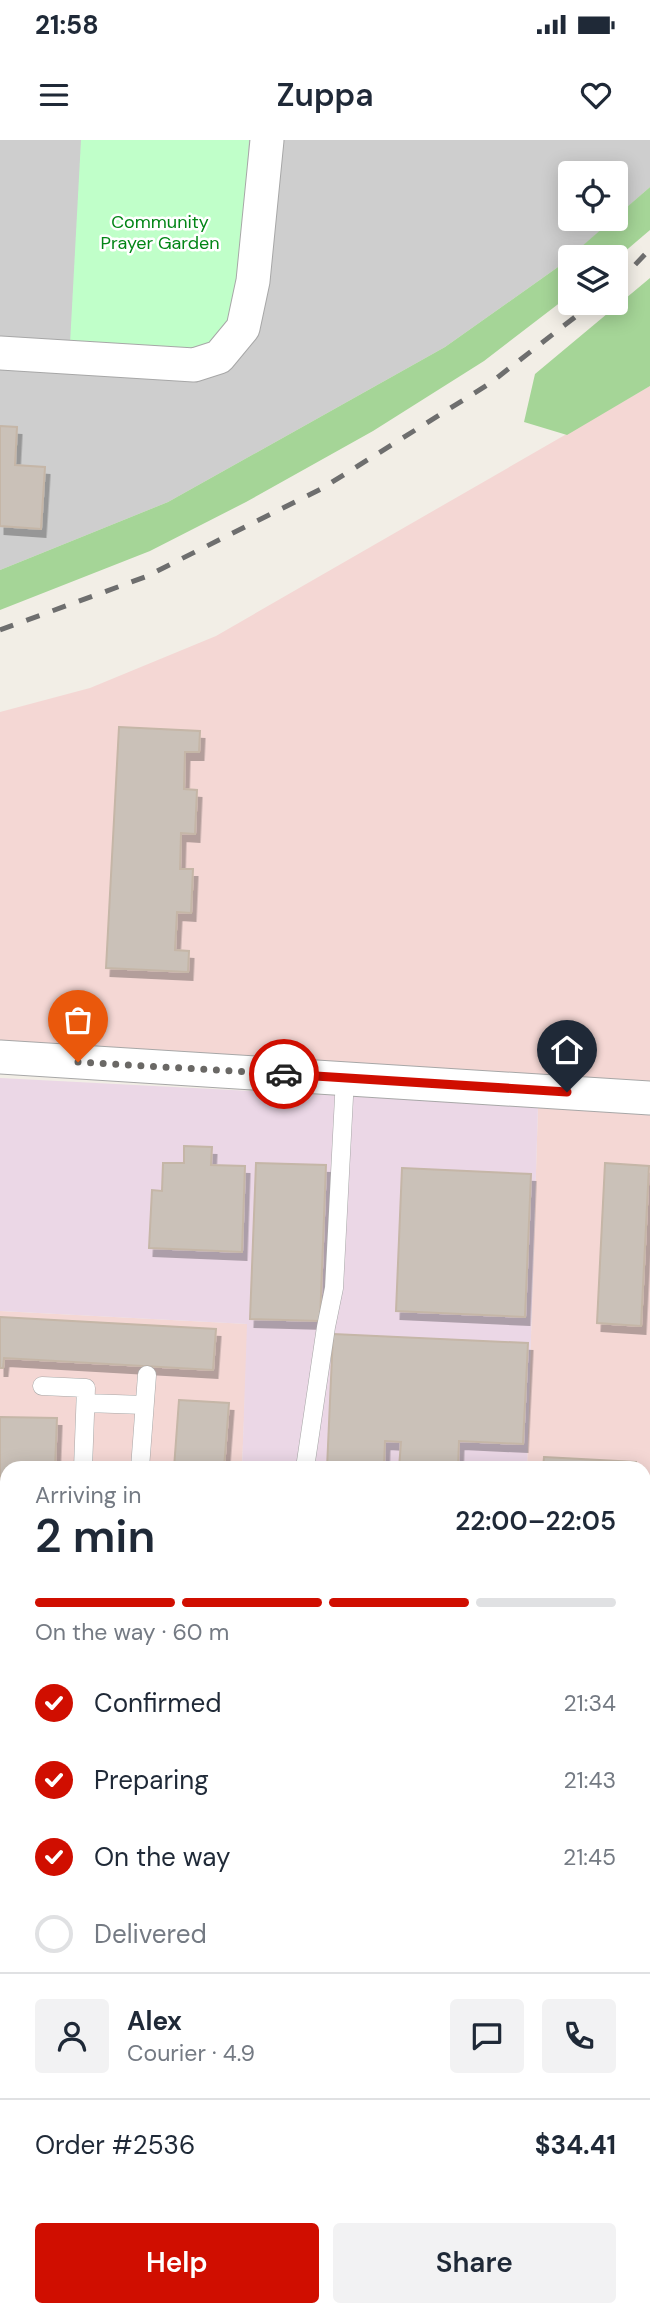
<!DOCTYPE html>
<meta charset="utf-8">
<style>
:root{--surface:#fff;--page:#f2f2f3;--text:#1f2937;--muted:#747a83;--line:#e0e1e3;--accent:#d00e00}
body{margin:0;font-family:"DM Sans",sans-serif;background:var(--page);color:var(--text);height:100vh;display:flex;flex-direction:column;font-size:26px;white-space:nowrap}
*{box-sizing:border-box;margin:0}
p{font-size:23px;color:var(--muted)}
.icon{flex:none;width:38px;height:38px;fill:none;stroke:currentColor;stroke-width:2;stroke-linecap:round;stroke-linejoin:round}
.map{position:relative;flex:1;overflow:hidden}
.sheet{position:absolute;left:0px;top:1321px;width:651px;height:856px;display:flex;flex-direction:column;background:var(--surface);border-radius:21px 21px 0 0;box-shadow:0 4px 18px #0003}
.sheet>*{flex:none}
.buttons{position:absolute;left:558px;top:21px;display:grid;gap:14px}
.buttons a{display:grid;place-items:center;width:70px;height:70px;border-radius:7px;background:var(--surface);box-shadow:0 4px 18px #0003;font-size:35px}
.pin{position:absolute;display:grid;place-items:center;width:60px;height:60px;color:#fff;margin:-72px -30px;border-radius:50% 50% 50% 0;rotate:-45deg;box-shadow:0 0 7px #0007}
.pin .icon{rotate:45deg}
.courier{position:absolute;display:grid;place-items:center;width:70px;height:70px;margin:-35px;border:5px solid #d00e00;border-radius:50%;background:#fff;color:#222;box-shadow:0 2px 9px #0007}
.overview em{font-style:normal;font-weight:600}
.overview div{display:flex;flex-direction:column-reverse}
.overview{display:flex;align-items:center;justify-content:space-between;height:119px;padding:0 35px}
h1{font-size:46px;font-weight:600;line-height:52px}
.bar{display:grid;grid-template-columns:repeat(4,1fr);gap:10px 7px;align-content:center;height:84px;padding:0 35px}
.bar i{height:9px;border-radius:5px;background:var(--line)}
.bar .current{background:var(--accent)}
.bar p{grid-column:span 4}
.line{display:flex;align-items:center;gap:18px;padding:0 35px;border-top:2px solid var(--line)}
.line div{flex:1}
.round{display:grid;place-items:center;flex:none;width:74px;height:74px;border-radius:7px;background:var(--page)}
ol{padding:0 35px;list-style:none}
li{display:flex;align-items:center;gap:21px;height:77px}
li p{margin-inline-start:auto}
li .icon{padding:7px;border-radius:50%;background:var(--accent);color:#fff;stroke-width:4}
li:last-child{color:var(--muted)}
li i{width:38px;height:38px;border:4px solid var(--line);border-radius:50%}
.button{display:flex;gap:14px;margin-top:auto;padding:14px 35px}
.button a{flex:1;height:80px;border-radius:7px;background:var(--accent);color:#fff;font-size:28px;font-weight:600;line-height:80px;text-align:center}
.button a+a{background:var(--page);color:var(--text)}
.status{display:flex;justify-content:space-between;align-items:center;height:49px;padding:0 35px;background:var(--surface);direction:ltr}
.status svg{height:19px;fill:currentColor}
header{display:flex;justify-content:space-between;align-items:center;height:91px;padding:0 35px;background:var(--surface);font-size:32px;font-weight:600}
.map>svg:first-child{display:block}
.residential{fill:#dedddd}
.commercial{fill:#f4d7d4}
.industrial{fill:#ebd7e6}
.religious{fill:#cecece}
.forest{fill:#a5d597}
.park{fill:#c0ffc9}
.building{fill:#cac1b8;stroke:#c5b6a7;stroke-width:2;filter:url(#shadow)}
.lines{fill:none;stroke-linecap:round;stroke-linejoin:round}
.lane-casing{stroke:#a7a7a7;stroke-width:19}
.street-casing{stroke:#a7a7a7;stroke-width:35}
.secondary-casing{stroke:#687e00;stroke-width:40}
.lane{stroke:#fff;stroke-width:18}
.street{stroke:#fff;stroke-width:33}
.secondary{stroke:#f6ffb6;stroke-width:38}
.rail{stroke:#6e6e6e;stroke-width:5;stroke-dasharray:14 14;stroke-linecap:butt}
.done{stroke:#6a6865;stroke-width:7;stroke-dasharray:0 12.6}
.route{stroke:#d00e00;stroke-width:9}
.labels{text-anchor:middle;dominant-baseline:central;stroke-width:5;stroke-linejoin:round;paint-order:stroke}
.park-label{font-size:18px;fill:#028516;stroke:#fff}
</style>
<div class="status"><b>21:58</b><svg viewBox="0 0 49 12"><path d="M0 12V9h3v3zM5 12V6h3v6zM10 12V3h3v9zM15 12V0h3v12zM26 1h20v11H26zM47 4h2v5h-2z"/></svg></div>
<header><svg class="icon" aria-label="menu" viewBox="0 0 24 24"><path d="M4 6h16M4 12h16M4 18h16"/></svg>Zuppa<svg class="icon" aria-label="heart" viewBox="0 0 24 24"><path d="M12 20l-8-8c-3-5 5-10 8-4 3-6 11-1 8 4z"/></svg></header>
<div class="map">
<svg width="650" height="2176" viewBox="0 0 650 2176">
<defs>
<filter id="shadow"><feDropShadow dx="4.5" dy="8" stdDeviation="0" flood-color="#0004"/></filter>
</defs>
<rect width="100%" height="100%" fill="#f2eee6"/>
<path class="residential" d="M0,1893L7,1894V2170H238V2176H0Z"/>
<path class="commercial" d="M650,246V941L0,901V572L90,548L216,496Z
M538,966L650,972V1439L644,1438V1328H527Z
M0,1171L248,1184L242,1328H7V1402L0,1401Z
M0,1452H7V1845H0Z
M644,1490L650,1491V1846H644Z
M644,1884H650V2176H491V2170H644Z
M238,2170H456V2176H238Z"/>
<path class="industrial" d="M0,938L538,966L527,1328H242L247,1184L0,1171Z"/>
<path class="religious" d="M0,0H650V47L616,77V33H570V79H614L558,127L445,207L168,362L0,430Z"/>
<path class="forest" d="M650,47V90L616,119L570,117V155L484,221L373,291L246,362L150,411L0,470V430L168,362L445,207L558,127Z
M650,138V246L567,295L524,282L535,234Z"/>
<path class="park" d="M81,0H249L239,155L228,186L210,203L183,212L70,204Z"/>
<path class="building" d="M0,286L17,287L15,325L45,327L41,389L0,386Z
M119,587L200,591L199,612H185L184,649L197,650L195,694L181,693L180,729H193L191,773L177,772L175,810L189,811L188,832L106,828Z
M184,1006L212,1007L211,1025L245,1026L242,1112L149,1108L152,1050L162,1051L163,1023H184Z
M256,1023L326,1025L320,1181L250,1179Z
M605,1023L649,1026L641,1186L597,1183Z
M402,1028L531,1034L525,1177L396,1171Z
M0,1177L216,1189L213,1230L4,1218L3,1228H0Z
M333,1194L528,1203L523,1304L459,1301L458,1328H399L401,1302L385,1301L384,1328H327Z
M179,1260L229,1263L224,1328H174Z
M0,1277L57,1278L55,1328H7V1349H0Z
M544,1317L636,1322V1328H543Z
M644,1684H650V1771L644,1770Z
M0,1992H7V2075L0,2173Z
M342,2170H393V2176L342,2173Z"/>
<g class="lines">
<defs>
<path id="lane" d="M42,1246L86,1248L83,1328
M86,1263L144,1265
M140,1328L147,1235
M305,1328L326,1187L334,1148L345,938
M0,1384L7,1385
M0,1495H7
M199,2176L200,2170"/>
<path id="street" d="M0,213L194,225L219,217L243,188L253,141L267,0
M0,917L650,958
M0,1424H7
M644,1463L650,1464
M473,2176L474,2170"/>
<path id="secondary" d="M644,1859H650
M0,1865L7,1866"/>
</defs>
<use href="#lane" class="lane-casing"/>
<use href="#street" class="street-casing"/>
<use href="#secondary" class="secondary-casing"/>
<use href="#lane" class="lane"/>
<use href="#street" class="street"/>
<use href="#secondary" class="secondary"/>
<path class="rail" d="M616,145L650,109
M0,490L145,437L321,349L489,244L593,163"/>
</g>
<g class="lines">
<path class="done" d="M78,922L284,934"/>
<path class="route" d="M284,934L567,952"/>
</g>
<g class="labels">
<g class="park-label">
<text x="160" y="82">Community<tspan x="160" dy="21">Prayer Garden</tspan></text>
</g>
</g>
</svg>
<div class="buttons">
<a><svg class="icon" aria-label="locate" viewBox="0 0 24 24"><circle cx="12" cy="12" r="6"/><path d="M12 2v4M12 18v4M2 12h4M18 12h4"/></svg></a>
<a><svg class="icon" aria-label="layers" viewBox="0 0 24 24"><path d="M12 4l9 5-9 5-9-5zM3 14l9 5 9-5"/></svg></a>
</div>
<div class="pin" style="left:78px;top:922px;background:#ea580c"><svg class="icon" aria-label="bag" viewBox="0 0 24 24"><path d="M5 8h14l-1 12H6zM9 8a3 3 0 0 1 6 0"/></svg></div>
<div class="pin" style="left:567px;top:952px;background:#1f2937"><svg class="icon" aria-label="home" viewBox="0 0 24 24"><path d="M3 11l9-7 9 7M6 9v11h12V9"/></svg></div>
<div class="courier" style="left:284px;top:934px"><svg class="icon" aria-label="car" viewBox="0 0 24 24"><path d="M5 17H2v-5l4-1 3-4h7l3 4 3 1v5h-3M9 17h6M6 11h13"/><circle cx="7" cy="17" r="2"/><circle cx="17" cy="17" r="2"/></svg></div>
<section class="sheet">
<div class="overview"><div><h1>2 min</h1><p>Arriving in</p></div><em>22:00–22:05</em></div>
<div class="bar"><i class="current"></i><i class="current"></i><i class="current"></i><i></i><p>On the way · 60 m</p></div>
<ol>
<li><svg class="icon" aria-label="check" viewBox="0 0 24 24"><path d="M5 12l5 5 9-10"/></svg>Confirmed<p>21:34</p></li>
<li><svg class="icon" aria-label="check" viewBox="0 0 24 24"><path d="M5 12l5 5 9-10"/></svg>Preparing<p>21:43</p></li>
<li><svg class="icon" aria-label="check" viewBox="0 0 24 24"><path d="M5 12l5 5 9-10"/></svg>On the way<p>21:45</p></li>
<li><i></i>Delivered</li>
</ol>
<div class="line" style="height:126px"><a class="round"><svg class="icon" aria-label="person" viewBox="0 0 24 24"><circle cx="12" cy="8" r="4"/><path d="M4 21q1-7 8-7t8 7"/></svg></a><div><b>Alex</b><p>Courier · 4.9</p></div><a class="round"><svg class="icon" aria-label="chat" viewBox="0 0 24 24"><path d="M4 5h16v11H9l-5 4z"/></svg></a><a class="round"><svg class="icon" aria-label="phone" viewBox="0 0 24 24"><path d="M5 4h4l2 5-3 2q2 4 5 5l2-3 5 2v4C11 20 4 13 5 4z"/></svg></a></div>
<div class="line" style="height:91px"><div>Order #2536</div><b>$34.41</b></div>
<div class="button"><a>Help</a><a>Share</a></div>
</section>
</div>
